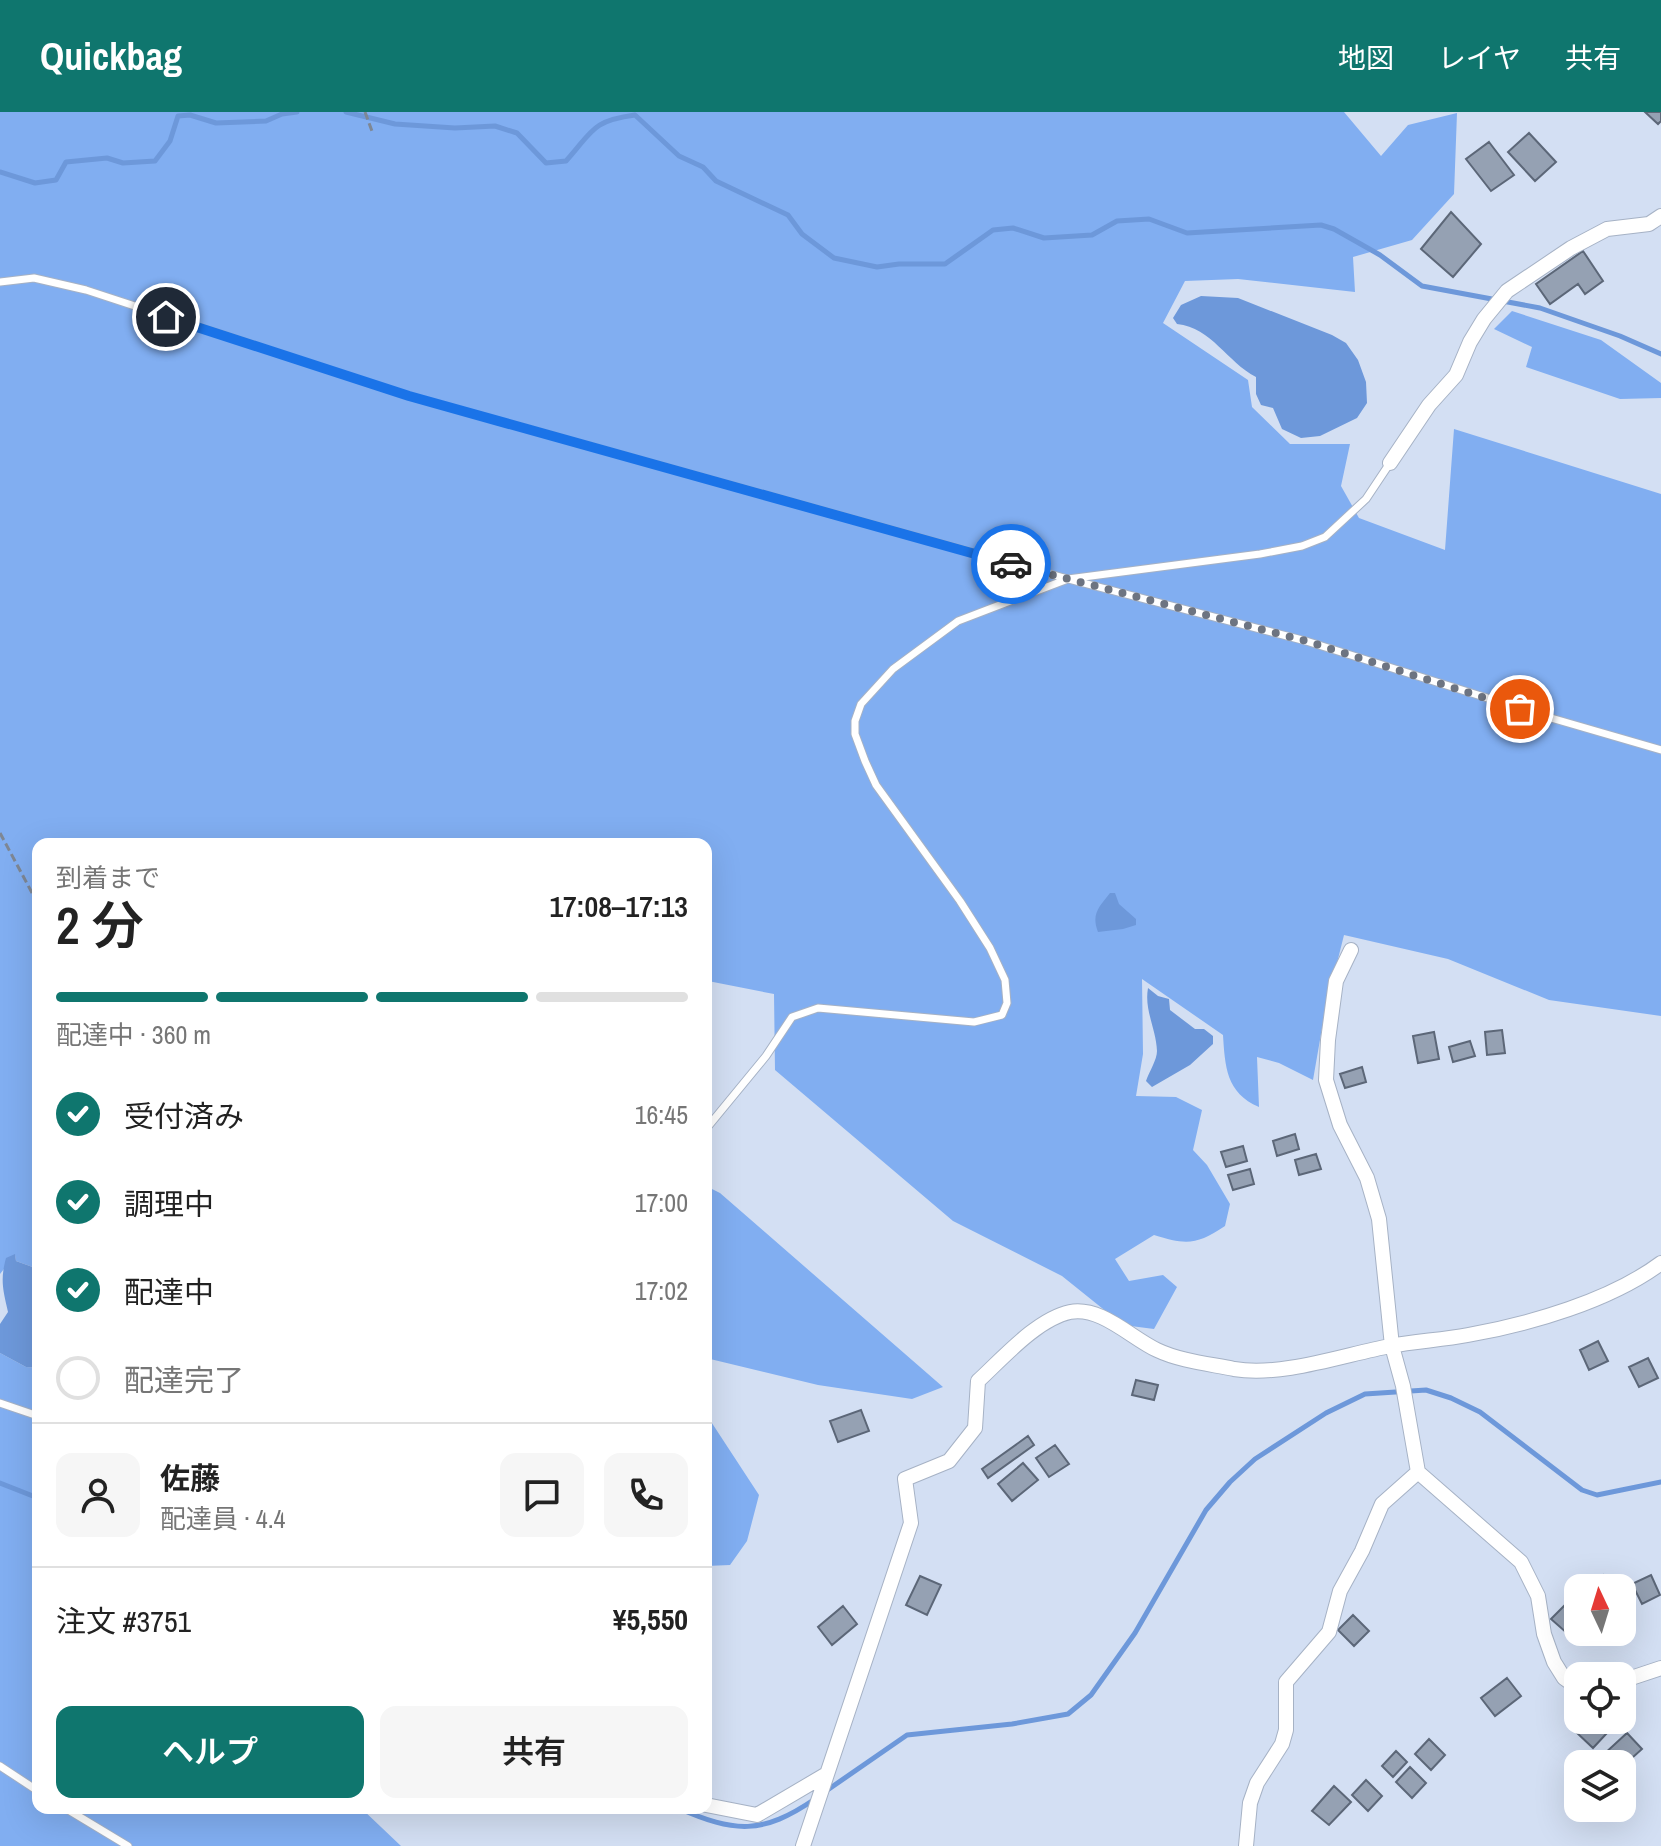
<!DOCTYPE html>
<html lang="ja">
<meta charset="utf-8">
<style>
:root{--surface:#fff;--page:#f6f6f6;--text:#222;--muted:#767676;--line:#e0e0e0;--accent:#0f766e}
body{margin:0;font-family:"Archivo Narrow","Noto Sans JP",sans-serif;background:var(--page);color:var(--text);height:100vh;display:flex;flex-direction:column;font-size:30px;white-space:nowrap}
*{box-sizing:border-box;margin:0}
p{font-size:26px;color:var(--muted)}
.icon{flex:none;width:44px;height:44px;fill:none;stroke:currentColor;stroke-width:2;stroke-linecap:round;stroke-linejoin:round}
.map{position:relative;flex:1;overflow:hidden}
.panel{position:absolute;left:32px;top:726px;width:680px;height:976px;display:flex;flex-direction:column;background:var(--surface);border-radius:16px;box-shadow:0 8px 32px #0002}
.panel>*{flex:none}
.needle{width:52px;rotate:356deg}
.buttons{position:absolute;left:1564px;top:1462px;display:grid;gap:16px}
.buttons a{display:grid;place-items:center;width:72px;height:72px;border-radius:16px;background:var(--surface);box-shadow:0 8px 32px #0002;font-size:40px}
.pin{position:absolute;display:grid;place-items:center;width:68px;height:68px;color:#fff;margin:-34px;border:4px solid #fff;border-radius:50%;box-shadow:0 2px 8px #0007}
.courier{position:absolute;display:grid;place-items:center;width:80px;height:80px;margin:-40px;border:6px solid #1a73e8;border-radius:50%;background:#fff;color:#222;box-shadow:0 2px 10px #0007}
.overview em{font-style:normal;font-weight:600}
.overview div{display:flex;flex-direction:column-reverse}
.overview{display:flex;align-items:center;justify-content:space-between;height:136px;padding:0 24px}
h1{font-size:52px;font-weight:600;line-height:60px}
.bar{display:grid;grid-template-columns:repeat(4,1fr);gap:12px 8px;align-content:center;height:96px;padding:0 24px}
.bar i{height:10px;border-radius:6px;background:var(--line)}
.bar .selected{background:var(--accent)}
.bar p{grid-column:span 4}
.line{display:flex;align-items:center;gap:20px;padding:0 24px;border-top:2px solid var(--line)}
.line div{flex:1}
.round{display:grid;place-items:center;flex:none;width:84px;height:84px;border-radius:16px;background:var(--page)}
ol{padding:0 24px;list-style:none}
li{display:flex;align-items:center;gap:24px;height:88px}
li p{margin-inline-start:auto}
li .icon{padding:8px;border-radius:50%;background:var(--accent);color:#fff;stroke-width:4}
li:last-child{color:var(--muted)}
li i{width:44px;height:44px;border:4px solid var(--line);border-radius:50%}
.cta{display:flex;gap:16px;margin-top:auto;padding:16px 24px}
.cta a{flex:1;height:92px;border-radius:16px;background:var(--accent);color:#fff;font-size:32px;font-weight:600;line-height:92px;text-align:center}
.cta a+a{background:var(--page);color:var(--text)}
header{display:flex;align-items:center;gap:48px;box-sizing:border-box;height:112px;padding:0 40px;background:var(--accent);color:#fff}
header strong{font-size:38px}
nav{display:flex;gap:44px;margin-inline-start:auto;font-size:28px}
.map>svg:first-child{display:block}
.forest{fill:#81aef1}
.water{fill:#6d98da}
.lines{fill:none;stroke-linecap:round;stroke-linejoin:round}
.stream{stroke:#6d98da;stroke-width:5}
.building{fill:#95a1b3;stroke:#5c6778;stroke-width:2}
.lane-casing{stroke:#a6b2c5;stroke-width:9}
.street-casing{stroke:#a6b2c5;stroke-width:16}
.path{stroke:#7e8794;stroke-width:3;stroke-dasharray:8 4;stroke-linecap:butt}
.lane{stroke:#fff;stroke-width:7}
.street{stroke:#fff;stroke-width:14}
.done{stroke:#6d7481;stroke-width:8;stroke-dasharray:0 14.4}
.route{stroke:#1a73e8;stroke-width:10}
</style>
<header>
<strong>Quickbag</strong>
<nav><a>地図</a><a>レイヤ</a><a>共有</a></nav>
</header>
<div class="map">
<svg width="1661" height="1734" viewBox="0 0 1661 1734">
<rect width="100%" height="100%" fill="#d3dff3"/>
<path class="forest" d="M0,0H1344L1381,44L1408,13L1457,1L1454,82L1412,128L1353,145L1355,180L1238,167L1185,169L1163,211L1248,268L1252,295L1290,332H1350L1341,374L1359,406L1445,438L1454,317L1661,382V904L1549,888L1448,847L1344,823L1325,899L1313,968L1279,951L1257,945L1259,995C1226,981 1225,954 1223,923L1142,867L1143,942L1136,984L1176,985L1202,998L1193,1038L1207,1053L1230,1092L1225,1114C1197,1133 1186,1133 1154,1123L1115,1147L1129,1169L1163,1163L1177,1175L1154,1217L1123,1213L1062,1164L953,1109L775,958L774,882L708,869L706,867V732H38V1157L16,1149L15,1143L0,1162Z
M1512,199L1601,228L1661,271V286L1620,287L1526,255L1532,235L1494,217Z
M706,1074L720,1081L943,1275L912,1287L818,1273L706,1246Z
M0,1241L26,1255L38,1256V1696H361L401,1734H0Z
M706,1302L759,1383L747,1429L730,1453L706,1454Z"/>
<path class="water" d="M1201,184L1238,186L1332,223L1346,231L1358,248L1366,270L1367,291L1357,306L1320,324L1301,326L1282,317L1273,296L1261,293L1256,282V265C1227,250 1212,216 1177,212L1173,206L1181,193Z
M1110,781H1115L1119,792L1136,807V813L1123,817L1098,820C1091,802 1099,795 1110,781Z
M1148,876L1158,884L1169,887L1170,898L1195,917H1204L1213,924V932L1190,953L1152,975L1146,969C1149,960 1157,948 1157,939C1156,916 1144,898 1148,876Z
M15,1142L16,1149L38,1157V1256L26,1255L0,1241V1212L8,1200C3,1178 0,1168 6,1146Z"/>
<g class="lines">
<path class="stream" d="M346,0L395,12L455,16L495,14L517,21L546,51L566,49C593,19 591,9 635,3L679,44L703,55L716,69L788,103L802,122L834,146L877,155L899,152H945L993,118L1013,116L1044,126L1092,123L1117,109L1149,107L1187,121L1321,113L1334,117L1380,143L1422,174L1540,196L1620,224L1661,242
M0,60L35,71L56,68L66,50L107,46L123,51L155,49L170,29L178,4L190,3L216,11L266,9L282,2L297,0
M0,1371L38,1386
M826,1679L907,1623L1012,1612L1068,1602L1091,1583L1135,1521L1206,1398L1230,1370L1255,1347L1326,1301L1365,1282L1426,1278L1451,1286L1480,1300L1582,1378L1597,1383L1661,1370
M678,1696C735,1721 762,1723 815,1687"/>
</g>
<path class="building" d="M1645,0H1661V9L1658,12Z
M1529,21L1556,50L1535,69L1508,40Z
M1489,30L1514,63L1491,79L1466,47Z
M1451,100L1481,132L1453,165L1421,137Z
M1583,139L1603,169L1585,182L1578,172L1550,192L1536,172Z
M1502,918L1505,941L1487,943L1485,920Z
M1434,920L1439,947L1418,951L1413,924Z
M1470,929L1475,944L1453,950L1449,935Z
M1362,955L1366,970L1345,976L1340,962Z
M1295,1022L1299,1037L1277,1044L1273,1029Z
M1243,1034L1247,1049L1226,1055L1221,1040Z
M1316,1042L1321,1057L1299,1063L1295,1048Z
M1250,1057L1254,1072L1233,1078L1228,1063Z
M1598,1229L1608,1249L1589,1258L1580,1238Z
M1648,1246L1658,1266L1639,1275L1629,1255Z
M1136,1268L1158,1273L1154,1288L1132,1283Z
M861,1298L869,1319L838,1330L830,1309Z
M1028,1324L1034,1333L988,1366L982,1357Z
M1055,1333L1069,1352L1049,1365L1036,1346Z
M1023,1351L1038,1368L1012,1389L998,1372Z
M1603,1463L1609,1476H1586L1584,1472Z
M1651,1463L1660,1483L1642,1492L1632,1472Z
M920,1464L941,1473L927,1503L906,1493Z
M1566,1492L1578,1503V1512L1568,1522L1551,1507Z
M843,1494L857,1512L832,1533L818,1515Z
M1353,1503L1369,1519L1354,1534L1338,1518Z
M1507,1566L1521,1584L1495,1604L1481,1586Z
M1588,1608H1594L1607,1621L1593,1636L1576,1620Z
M1627,1621L1642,1637L1622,1655V1652H1611L1603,1643Z
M1429,1627L1445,1643L1431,1658L1415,1642Z
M1396,1639L1407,1650L1393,1665L1382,1654Z
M1410,1655L1426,1671L1412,1686L1396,1670Z
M1366,1668L1382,1684L1368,1699L1352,1683Z
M1334,1674L1351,1690L1329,1713L1312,1699Z"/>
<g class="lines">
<defs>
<path id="lane" d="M0,170L34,166L86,178L409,284L1068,467L1306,529L1551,606L1661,638
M706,1017L766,944L792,905L818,896L974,910L1002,903L1007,891L1005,868L990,836L960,789L876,673L865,649L855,622V609L861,592L893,557L958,509L1068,467L1260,442L1302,434L1325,425L1366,387L1390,351
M0,1291L38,1304
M0,1654L38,1679
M65,1696L128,1734"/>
<path id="street" d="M1390,351L1429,293L1456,263L1470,230L1484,207L1507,179L1571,136L1607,117L1649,112L1661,104
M1351,838L1336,869L1328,928L1326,968L1340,1013L1367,1066L1379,1107L1392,1234L1403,1274L1418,1360L1521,1450L1538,1484L1544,1522L1554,1550L1564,1566L1578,1576
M1622,1569L1661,1556
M706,1693L757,1703L825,1663
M803,1734L911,1411L905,1367L949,1349L975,1316L978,1269C1002,1247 1037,1207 1070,1200C1101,1194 1131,1226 1157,1238C1180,1249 1210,1252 1234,1257C1282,1265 1343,1243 1390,1234C1416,1229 1442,1228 1468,1223C1530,1212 1610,1189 1661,1151
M1246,1734L1250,1691L1257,1671L1282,1632L1286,1618V1570L1329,1520L1340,1479L1362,1439L1382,1392L1418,1360"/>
</defs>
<use href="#lane" class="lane-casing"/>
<use href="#street" class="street-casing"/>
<path class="path" d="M365,0L373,22
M0,721L38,792"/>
<use href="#lane" class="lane"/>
<use href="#street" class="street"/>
</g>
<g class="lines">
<path class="done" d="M1011,452L1306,529L1520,597"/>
<path class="route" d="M166,205L409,284L1011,452"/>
</g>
</svg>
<div class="buttons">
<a><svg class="needle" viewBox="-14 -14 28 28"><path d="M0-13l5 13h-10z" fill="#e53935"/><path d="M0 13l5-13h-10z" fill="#767676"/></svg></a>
<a><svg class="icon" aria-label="locate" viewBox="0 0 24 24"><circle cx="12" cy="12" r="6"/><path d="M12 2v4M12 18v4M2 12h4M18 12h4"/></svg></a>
<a><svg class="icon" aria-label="layers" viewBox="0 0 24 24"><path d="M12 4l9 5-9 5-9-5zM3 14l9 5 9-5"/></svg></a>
</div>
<div class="pin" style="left:1520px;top:597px;background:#ea580c"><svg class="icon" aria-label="bag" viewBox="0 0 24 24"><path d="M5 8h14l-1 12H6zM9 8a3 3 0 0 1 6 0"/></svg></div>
<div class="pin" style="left:166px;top:205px;background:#1f2937"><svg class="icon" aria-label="home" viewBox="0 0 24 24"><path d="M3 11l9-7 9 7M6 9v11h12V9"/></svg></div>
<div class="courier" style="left:1011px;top:452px"><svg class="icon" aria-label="car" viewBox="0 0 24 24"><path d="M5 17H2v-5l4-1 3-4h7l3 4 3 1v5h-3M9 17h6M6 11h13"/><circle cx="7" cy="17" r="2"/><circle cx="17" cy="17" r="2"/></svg></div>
<section class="panel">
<div class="overview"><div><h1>2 分</h1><p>到着まで</p></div><em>17:08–17:13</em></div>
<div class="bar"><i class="selected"></i><i class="selected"></i><i class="selected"></i><i></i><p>配達中 · 360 m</p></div>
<ol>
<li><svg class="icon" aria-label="check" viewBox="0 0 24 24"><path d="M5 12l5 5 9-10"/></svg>受付済み<p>16:45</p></li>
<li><svg class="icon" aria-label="check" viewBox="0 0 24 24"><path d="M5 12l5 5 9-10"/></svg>調理中<p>17:00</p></li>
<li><svg class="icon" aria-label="check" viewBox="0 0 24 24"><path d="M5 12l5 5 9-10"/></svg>配達中<p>17:02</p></li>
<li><i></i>配達完了</li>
</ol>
<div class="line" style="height:144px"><a class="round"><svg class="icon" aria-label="person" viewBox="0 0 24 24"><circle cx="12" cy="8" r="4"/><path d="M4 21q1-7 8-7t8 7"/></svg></a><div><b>佐藤</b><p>配達員 · 4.4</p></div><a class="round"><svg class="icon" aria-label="chat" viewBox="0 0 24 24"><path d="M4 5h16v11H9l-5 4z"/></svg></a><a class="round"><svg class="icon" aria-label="phone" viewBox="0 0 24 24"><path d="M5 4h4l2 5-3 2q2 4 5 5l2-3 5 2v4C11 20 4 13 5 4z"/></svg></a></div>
<div class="line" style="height:104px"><div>注文 #3751</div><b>¥5,550</b></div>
<div class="cta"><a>ヘルプ</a><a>共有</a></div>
</section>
</div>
